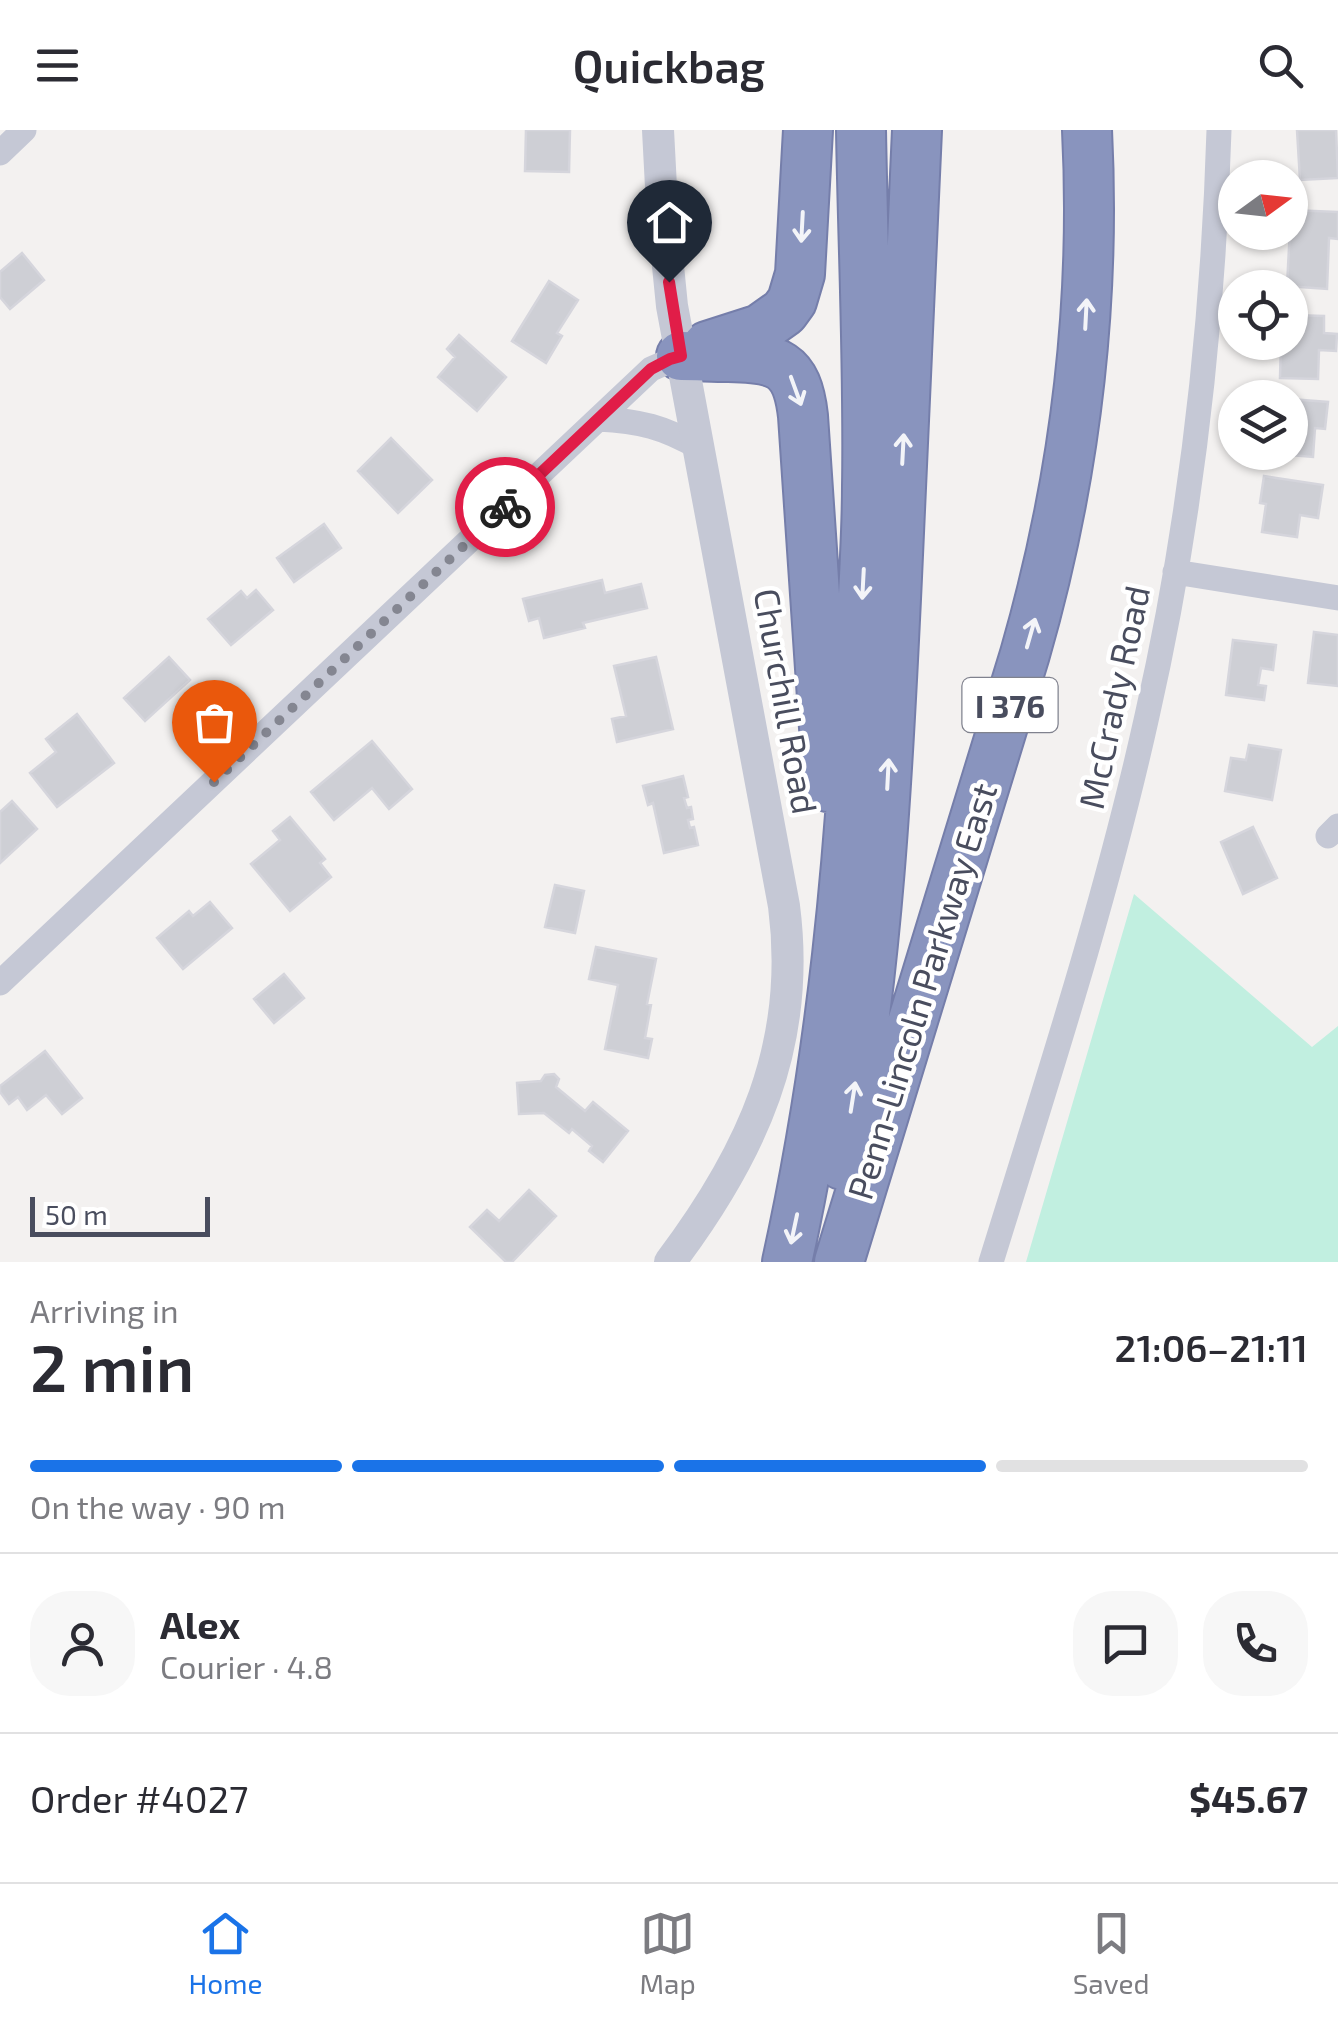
<!DOCTYPE html>
<meta charset="utf-8">
<style>
:root{--surface:#fff;--page:#f7f7f7;--text:#2b2b33;--muted:#7c7c81;--line:#e1e1e2;--accent:#1a73e8}
body{margin:0;font-family:"Exo 2",sans-serif;background:var(--page);color:var(--text);height:100vh;display:flex;flex-direction:column;font-size:38px;white-space:nowrap}
*{box-sizing:border-box;margin:0}
p{font-size:32px;color:var(--muted)}
.icon{flex:none;width:55px;height:55px;fill:none;stroke:currentColor;stroke-width:2;stroke-linecap:round;stroke-linejoin:round}
.map{position:relative;height:1132px;overflow:hidden}
.drawer{display:flex;flex-direction:column;background:var(--surface);flex:1}
.drawer>*{flex:none}
.needle{width:65px;rotate:75deg}
.buttons{position:absolute;left:1218px;top:30px;display:grid;gap:20px}
.buttons a{display:grid;place-items:center;width:90px;height:90px;border-radius:50%;background:var(--surface);box-shadow:0 2px 8px #0004;font-size:50px}
.scale{position:absolute;left:30px;bottom:25px;width:180px;box-sizing:border-box;padding-left:10px;border:5px solid #494d5e;border-top:0;font-size:28px;line-height:35px;white-space:nowrap;color:#494d5e;-webkit-text-stroke:8px #fff;paint-order:stroke}
.pin{position:absolute;display:grid;place-items:center;width:85px;height:85px;color:#fff;margin:-102px -42px;border-radius:50% 50% 50% 0;rotate:-45deg;box-shadow:0 0 10px #0007}
.pin .icon{rotate:45deg}
.courier{position:absolute;display:grid;place-items:center;width:100px;height:100px;margin:-50px;border:8px solid #e11d48;border-radius:50%;background:#fff;color:#222;box-shadow:0 2px 12px #0007}
.overview em{font-style:normal;font-weight:600}
.overview div{display:flex;flex-direction:column-reverse}
.overview{display:flex;align-items:center;justify-content:space-between;height:170px;padding:0 30px}
h1{font-size:65px;font-weight:600;line-height:75px}
.bar{display:grid;grid-template-columns:repeat(4,1fr);gap:15px 10px;align-content:center;height:120px;padding:0 30px}
.bar i{height:12px;border-radius:8px;background:var(--line)}
.bar .on{background:var(--accent)}
.bar p{grid-column:span 4}
.line{display:flex;align-items:center;gap:25px;padding:0 30px;border-top:2px solid var(--line)}
.line div{flex:1}
.round{display:grid;place-items:center;flex:none;width:105px;height:105px;border-radius:40px;background:var(--page)}
header{display:flex;justify-content:space-between;align-items:center;height:130px;padding:0 30px;background:var(--surface);font-size:45px;font-weight:600}
.menu{display:flex;justify-content:space-around;align-items:center;height:140px;border-top:2px solid var(--line);background:var(--surface);font-size:28px;color:var(--muted)}
.menu a{display:grid;justify-items:center;gap:5px}
.menu .on{color:var(--accent)}
.map>svg:first-child{display:block}
.green{fill:#c1efe0}
.building{fill:#cecfd5;stroke:#d5d5dc;stroke-width:2.5}
.lines{fill:none;stroke-linecap:round;stroke-linejoin:round}
.motorway-casing{stroke:#757eaa;stroke-width:52}
.minor{stroke:#c5c8d5;stroke-width:25}
.tertiary{stroke:#c5c8d5;stroke-width:32}
.motorway{stroke:#8994be;stroke-width:48}
.oneway{stroke:#f3f4f8}
.done{stroke:#848691;stroke-width:10;stroke-dasharray:0 18}
.route{stroke:#e11d48;stroke-width:12}
.labels{text-anchor:middle;dominant-baseline:central;stroke-width:9;stroke-linejoin:round;paint-order:stroke}
.shield{fill:#fff;stroke:#80828e;stroke-width:2.5}
.shield-label{font-size:32px;font-weight:bold;fill:#494d5e}
.street-label{font-size:35px;fill:#494d5e;stroke:#fff}
</style>
<header><svg class="icon" aria-label="menu" viewBox="0 0 24 24"><path d="M4 6h16M4 12h16M4 18h16"/></svg>Quickbag<svg class="icon" aria-label="search" viewBox="0 0 24 24"><circle cx="10" cy="10" r="6"/><path d="M15 15l6 6"/></svg></header>
<div class="map">
<svg width="1338" height="1132" viewBox="0 0 1338 1132">
<rect width="100%" height="100%" fill="#f3f1f0"/>
<path class="green" d="M1134,764L1312,917L1338,896V1132H1026Z"/>
<path class="building" d="M526,0H570L569,42L525,41Z
M1297,0H1336L1338,48L1300,50Z
M1291,80L1338,82V109L1329,108L1327,159L1287,156Z
M22,123L44,150L10,179L0,167V142Z
M549,151L578,170L557,203L562,206L546,233L512,211Z
M1290,185L1324,186V203L1337,204L1336,221L1319,220L1318,249L1280,248L1281,212H1290Z
M459,205L506,247L477,281L438,247L455,227L447,219Z
M1290,269L1328,272L1325,299L1315,298L1313,327L1277,324V322H1290Z
M391,308L432,350L398,383L358,341Z
M1264,346L1323,355L1318,388L1300,385L1297,407L1262,402L1266,374L1260,373Z
M324,394L341,418L294,452L277,428Z
M602,450L605,463L641,454L647,478L583,493L585,498L544,508L539,488L529,491L523,469Z
M256,460L273,480L231,515L208,489L241,461L247,468Z
M1314,502L1338,505V556L1308,553Z
M1233,510L1276,515L1273,540L1261,538L1258,555L1266,556L1264,570L1226,565Z
M169,527L190,550L145,591L124,568Z
M656,527L673,599L617,612L612,589L626,586L614,536Z
M77,584L114,633L57,677L30,643L56,622L46,609Z
M372,611L412,659L389,679L372,658L334,690L311,662Z
M1249,615L1281,620L1272,670L1225,661L1231,628L1246,630Z
M683,646L688,667L684,668L687,678L691,677L693,689L688,690L690,698L694,697L698,715L664,723L653,673L648,675L643,656Z
M12,671L37,699L0,733V682Z
M290,687L325,729L320,733L331,747L290,781L251,734L280,710L273,701Z
M1253,697L1277,748L1243,764L1221,712Z
M555,755L584,761L575,803L545,797Z
M210,772L232,798L183,839L157,808L189,781L193,786Z
M596,817L656,829L647,874L651,875L645,908L652,909L648,928L605,919L618,855L589,849Z
M284,844L304,868L274,893L254,869Z
M45,921L82,968L62,984L46,965L27,980L18,967L9,974L0,962V956Z
M554,944L559,949L556,957L585,981L593,972L628,1001L603,1032L589,1021L592,1016L572,999L569,1003L544,983L519,984L517,953L541,951L545,945Z
M529,1060L556,1086L512,1132H506L470,1097L487,1080L499,1091Z"/>
<g class="lines">
<defs>
<path id="motorway" d="M707,216L760,199L784,182L792,171L800,144L808,0
M681,226C697,226 712,227 728,227C777,228 797,232 803,286L828,657
M842,1035C878,840 888,644 897,447C904,298 910,149 917,0
M787,1132C832,928 851,724 860,515C863,463 867,409 867,356C869,238 863,119 861,0
M839,1132L1025,524C1074,354 1096,177 1087,0"/>
</defs>
<use href="#motorway" class="motorway-casing"/>
<path class="minor" d="M0,23L24,0
M598,289C640,291 664,297 700,318
M1175,442L1338,468
M1328,706L1338,696
M0,853L651,239L681,226
M991,1132C1047,951 1106,771 1147,586C1191,393 1213,197 1219,0"/>
<path class="tertiary" d="M658,0L662,76L672,176L784,776C802,915 752,1023 670,1132"/>
<use href="#motorway" class="motorway"/>
</g>
<defs><path id="oneway-shaft" d="M-6 0H5M1.5-3L5.5 0L1.5 3" fill="none" stroke-width="1.6" stroke-linecap="round" stroke-linejoin="round" transform="scale(2.5)"/></defs>
<g class="oneway">
<use href="#oneway-shaft" transform="translate(802 97) rotate(93)"/>
<use href="#oneway-shaft" transform="translate(1086 184) rotate(-87)"/>
<use href="#oneway-shaft" transform="translate(796 261) rotate(70)"/>
<use href="#oneway-shaft" transform="translate(903 319) rotate(-87)"/>
<use href="#oneway-shaft" transform="translate(863 454) rotate(93)"/>
<use href="#oneway-shaft" transform="translate(1031 503) rotate(-74)"/>
<use href="#oneway-shaft" transform="translate(888 644) rotate(-87)"/>
<use href="#oneway-shaft" transform="translate(853 967) rotate(-81)"/>
<use href="#oneway-shaft" transform="translate(794 1099) rotate(102)"/>
</g>
<g class="lines">
<path class="done" d="M214,652L505,377"/>
<path class="route" d="M505,377L651,239L670,229L681,226L669,152"/>
</g>
<g class="labels">
<rect class="shield" x="962.5" y="548" width="95" height="54" rx="8"/>
<g class="shield-label">
<text x="1010" y="575">I 376</text>
</g>
<g class="street-label">
<text transform="translate(1113 567) rotate(-78)">McCrady Road</text>
<text transform="translate(787 571) rotate(80)">Churchill Road</text>
<text transform="translate(921 861) rotate(-73)">Penn-Lincoln Parkway East</text>
</g>
</g>
</svg>
<div class="buttons">
<a><svg class="needle" viewBox="-14 -14 28 28"><path d="M0-13l5 13h-10z" fill="#e53935"/><path d="M0 13l5-13h-10z" fill="#7c7c81"/></svg></a>
<a><svg class="icon" aria-label="locate" viewBox="0 0 24 24"><circle cx="12" cy="12" r="6"/><path d="M12 2v4M12 18v4M2 12h4M18 12h4"/></svg></a>
<a><svg class="icon" aria-label="layers" viewBox="0 0 24 24"><path d="M12 4l9 5-9 5-9-5zM3 14l9 5 9-5"/></svg></a>
</div>
<div class="scale">50 m</div>
<div class="pin" style="left:214px;top:652px;background:#ea580c"><svg class="icon" aria-label="bag" viewBox="0 0 24 24"><path d="M5 8h14l-1 12H6zM9 8a3 3 0 0 1 6 0"/></svg></div>
<div class="pin" style="left:669px;top:152px;background:#1f2937"><svg class="icon" aria-label="home" viewBox="0 0 24 24"><path d="M3 11l9-7 9 7M6 9v11h12V9"/></svg></div>
<div class="courier" style="left:505px;top:377px"><svg class="icon" aria-label="bike" viewBox="0 0 24 24"><circle cx="6" cy="16" r="4"/><circle cx="18" cy="16" r="4"/><path d="M6 16l4-8h5l3 8M10 8l3 8H6M13 5h3"/></svg></div>
</div>
<section class="drawer">
<div class="overview"><div><h1>2 min</h1><p>Arriving in</p></div><em>21:06–21:11</em></div>
<div class="bar"><i class="on"></i><i class="on"></i><i class="on"></i><i></i><p>On the way · 90 m</p></div>
<div class="line" style="height:180px"><a class="round"><svg class="icon" aria-label="person" viewBox="0 0 24 24"><circle cx="12" cy="8" r="4"/><path d="M4 21q1-7 8-7t8 7"/></svg></a><div><b>Alex</b><p>Courier · 4.8</p></div><a class="round"><svg class="icon" aria-label="chat" viewBox="0 0 24 24"><path d="M4 5h16v11H9l-5 4z"/></svg></a><a class="round"><svg class="icon" aria-label="phone" viewBox="0 0 24 24"><path d="M5 4h4l2 5-3 2q2 4 5 5l2-3 5 2v4C11 20 4 13 5 4z"/></svg></a></div>
<div class="line" style="height:130px"><div>Order #4027</div><b>$45.67</b></div>
</section>
<nav class="menu">
<a class="on"><svg class="icon" aria-label="home" viewBox="0 0 24 24"><path d="M3 11l9-7 9 7M6 9v11h12V9"/></svg>Home</a>
<a><svg class="icon" aria-label="map" viewBox="0 0 24 24"><path d="M3 6l6-2 6 2 6-2v14l-6 2-6-2-6 2zM9 4v14M15 6v14"/></svg>Map</a>
<a><svg class="icon" aria-label="saved" viewBox="0 0 24 24"><path d="M7 4h10v16l-5-4-5 4z"/></svg>Saved</a>
</nav>
